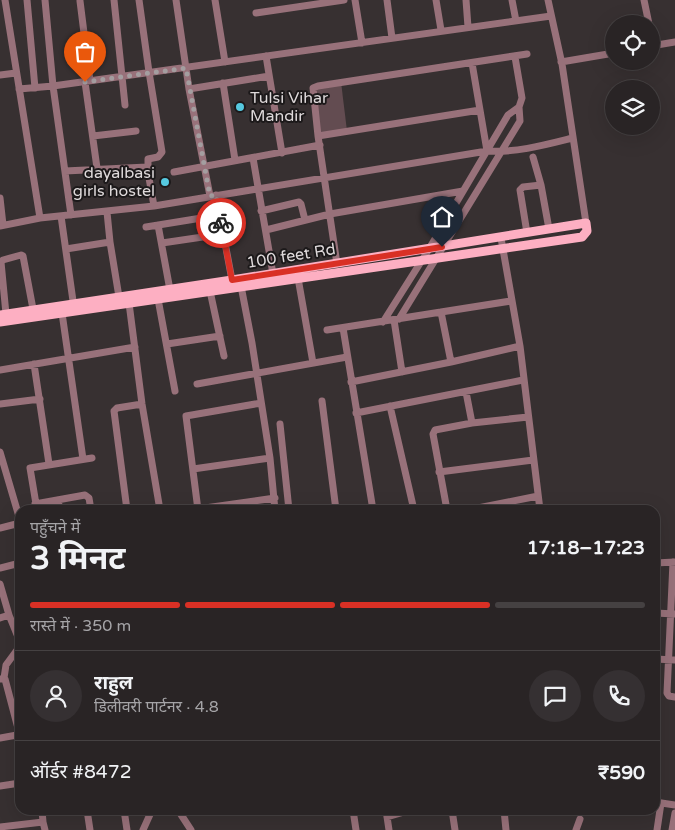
<!DOCTYPE html>
<html lang="hi">
<meta charset="utf-8">
<style>
:root{--surface:#292425;--page:#353032;--text:#f1f3f6;--muted:#a5a4a7;--line:#454142;--accent:#d93025}
body{margin:0;font-family:"Varela Round","Noto Sans Devanagari",sans-serif;background:var(--page);color:var(--text);height:100vh;display:flex;flex-direction:column;font-size:19px;white-space:nowrap}
*{box-sizing:border-box;margin:0}
p{font-size:16px;color:var(--muted)}
.icon{flex:none;width:28px;height:28px;fill:none;stroke:currentColor;stroke-width:2;stroke-linecap:round;stroke-linejoin:round}
.map{position:relative;flex:1;overflow:hidden}
.drawer{position:absolute;left:15px;top:505px;width:645px;height:310px;display:flex;flex-direction:column;background:var(--surface);border-radius:15px;box-shadow:0 5px 20px #0002,0 0 0 1px var(--line)}
.drawer>*{flex:none}
.fabs{position:absolute;left:605px;top:15px;display:grid;gap:10px}
.fabs a{display:grid;place-items:center;width:55px;height:55px;border-radius:50%;background:var(--surface);box-shadow:0 5px 20px #0002,0 0 0 1px var(--line);font-size:25px}
.pin{position:absolute;display:grid;place-items:center;width:42px;height:42px;color:#fff;margin:-51px -21px;border-radius:50% 50% 50% 0;rotate:-45deg;box-shadow:0 0 5px #0007}
.pin .icon{rotate:45deg}
.courier{position:absolute;display:grid;place-items:center;width:50px;height:50px;margin:-25px;border:4px solid #d93025;border-radius:50%;background:#fff;color:#222;box-shadow:0 1px 6px #0007}
.overview em{font-style:normal;font-weight:700}
.overview div{display:flex;flex-direction:column-reverse}
.overview{display:flex;align-items:center;justify-content:space-between;height:85px;padding:0 15px}
h1{font-size:32px;font-weight:700;line-height:38px}
.bar{display:grid;grid-template-columns:repeat(4,1fr);gap:8px 5px;align-content:center;height:60px;padding:0 15px}
.bar i{height:6px;border-radius:4px;background:var(--line)}
.bar .on{background:var(--accent)}
.bar p{grid-column:span 4}
.line{display:flex;align-items:center;gap:12px;padding:0 15px;border-top:1px solid var(--line)}
.line div{flex:1}
.round{display:grid;place-items:center;flex:none;width:52px;height:52px;border-radius:26px;background:var(--page)}
.map>svg:first-child{display:block}
.green{fill:#634c51}
.lines{fill:none;stroke-linecap:round;stroke-linejoin:round}
.minor{stroke:#98717a;stroke-width:7}
.major{stroke:#fdafc2;stroke-width:9}
.done{stroke:#a49ea0;stroke-width:5;stroke-dasharray:0 9}
.route{stroke:#d93025;stroke-width:6}
.poi-dot{fill:#56c9e0;stroke:#1c191a;stroke-width:2}
.labels{text-anchor:middle;dominant-baseline:central;stroke-width:4;stroke-linejoin:round;paint-order:stroke}
.poi-label{font-size:16px;fill:#dfdadb;stroke:#1c191a;text-anchor:start}
.street-label{font-size:16px;fill:#dfdadb;stroke:#1c191a}
</style>
<div class="map">
<svg width="675" height="830" viewBox="0 0 675 830">
<rect width="100%" height="100%" fill="#373031"/>
<path class="green" d="M341,82L347,131L318,136L313,88Z"/>
<g class="lines">
<path class="minor" d="M5,0L40,218
M27,0L35,88
M45,0L53,86L71,215
M114,0L125,105
M139,0L149,72L162,152L158,157L148,159V167
M176,0L189,89L210,196
M215,0L225,62
M355,0L362,43
M387,0L392,38
M436,0L441,30
M466,0L468,27
M512,0L516,21
M548,0L562,64L586,223
M644,0L649,24
M80,1L90,81
M256,13L344,0
M651,37L653,46
M651,46L675,42
M266,56L282,153
M561,62L614,53
M472,63L487,151
M0,75L16,73
M85,82L97,168
M223,83L235,160
M19,89L53,86L551,16
M189,89L269,76
M93,136L136,131
M318,136L480,110
M533,157L541,185L549,229
M253,158L273,274
M65,171L147,167L154,206
M174,172L320,145
M216,195L232,280
M0,198L3,225
M261,211L299,202L301,204L305,220
M61,216L74,308
M158,225L170,290
M0,226L40,218L154,206L487,151C516,153 545,145 573,138
M146,227L220,215
M266,230L330,214L463,191
M527,233L520,190L523,187L541,185
M501,238L520,346L540,510
M110,242L119,297
M162,243L223,234
M66,249L110,242L107,212
M337,264L318,136L313,88L318,86L527,54
M298,278L313,363
M241,286L252,343L270,458L275,510
M210,291L224,356
M158,299L175,391
M129,303L142,404L160,510
M441,312L451,362
M62,313L83,459
M6,314L1,262L3,260L21,255L23,256L33,309
M399,319L520,121L519,107
M394,320L402,372
M383,322L429,249L508,115L519,107L522,98L515,57
M343,328L373,510
M327,330L511,301
M167,344L220,336
M34,364L49,464
M0,370L135,347
M351,382L451,362L520,346
M197,384L347,357
M466,392L472,423
M322,401L336,510
M0,404L40,399
M390,406L414,510
M356,413L523,380
M280,424L289,510
M0,452L20,520
M193,469L270,458
M439,472L533,460
M58,500L60,510
M35,504L85,495L89,498L91,510
M198,509L275,498
M37,510L30,468L92,458
M127,510L114,411L117,408L142,404
M198,510L186,416L261,403
M447,510L433,434L435,430L472,423L528,417
M468,510L538,496
M0,528L20,523
M673,562L667,693L669,696L675,697
M655,563L675,562
M0,568L20,563
M0,584L9,615L0,618
M655,613L675,614
M9,615L20,642
M655,659L675,660
M4,678L6,665L20,646
M0,679H5L19,732L17,735L0,738
M0,786L20,783
M655,802L675,805
M87,810L90,830
M124,810L127,830
M178,810L191,830
M353,810L356,830
M386,810L389,830
M452,810L455,830
M504,810L506,830
M387,817L411,810
M43,822L45,830
M0,827L43,822L42,810
M143,830L152,810
M576,830L580,819
M657,830L661,803
M672,830L675,813"/>
<path class="major" d="M0,315L232,280L586,223L587,231L582,237L0,322"/>
</g>
<g class="lines">
<path class="done" d="M85,82L186,68L210,196L216,195L221,223"/>
<path class="route" d="M221,223L232,280L442,247"/>
</g>
<g class="poi-dot">
<circle cx="240" cy="107" r="5"/>
<circle cx="165" cy="182" r="5"/>
</g>
<g class="labels">
<g class="poi-label">
<text x="250" y="98">Tulsi Vihar<tspan x="250" dy="18">Mandir</tspan></text>
<text x="155" y="173" text-anchor="end">dayalbasi<tspan x="155" dy="18">girls hostel</tspan></text>
</g>
<g class="street-label">
<text transform="translate(291 256) rotate(-9)">100 feet Rd</text>
</g>
</g>
</svg>
<div class="fabs">
<a><svg class="icon" aria-label="locate" viewBox="0 0 24 24"><circle cx="12" cy="12" r="6"/><path d="M12 2v4M12 18v4M2 12h4M18 12h4"/></svg></a>
<a><svg class="icon" aria-label="layers" viewBox="0 0 24 24"><path d="M12 4l9 5-9 5-9-5zM3 14l9 5 9-5"/></svg></a>
</div>
<div class="pin" style="left:85px;top:82px;background:#ea580c"><svg class="icon" aria-label="bag" viewBox="0 0 24 24"><path d="M5 8h14l-1 12H6zM9 8a3 3 0 0 1 6 0"/></svg></div>
<div class="pin" style="left:442px;top:247px;background:#1f2937"><svg class="icon" aria-label="home" viewBox="0 0 24 24"><path d="M3 11l9-7 9 7M6 9v11h12V9"/></svg></div>
<div class="courier" style="left:221px;top:223px"><svg class="icon" aria-label="bike" viewBox="0 0 24 24"><circle cx="6" cy="16" r="4"/><circle cx="18" cy="16" r="4"/><path d="M6 16l4-8h5l3 8M10 8l3 8H6M13 5h3"/></svg></div>
<section class="drawer">
<div class="overview"><div><h1>3 मिनट</h1><p>पहुँचने में</p></div><em>17:18–17:23</em></div>
<div class="bar"><i class="on"></i><i class="on"></i><i class="on"></i><i></i><p>रास्ते में · 350 m</p></div>
<div class="line" style="height:90px"><a class="round"><svg class="icon" aria-label="person" viewBox="0 0 24 24"><circle cx="12" cy="8" r="4"/><path d="M4 21q1-7 8-7t8 7"/></svg></a><div><b>राहुल</b><p>डिलीवरी पार्टनर · 4.8</p></div><a class="round"><svg class="icon" aria-label="chat" viewBox="0 0 24 24"><path d="M4 5h16v11H9l-5 4z"/></svg></a><a class="round"><svg class="icon" aria-label="phone" viewBox="0 0 24 24"><path d="M5 4h4l2 5-3 2q2 4 5 5l2-3 5 2v4C11 20 4 13 5 4z"/></svg></a></div>
<div class="line" style="height:65px"><div>ऑर्डर #8472</div><b>₹590</b></div>
</section>
</div>
